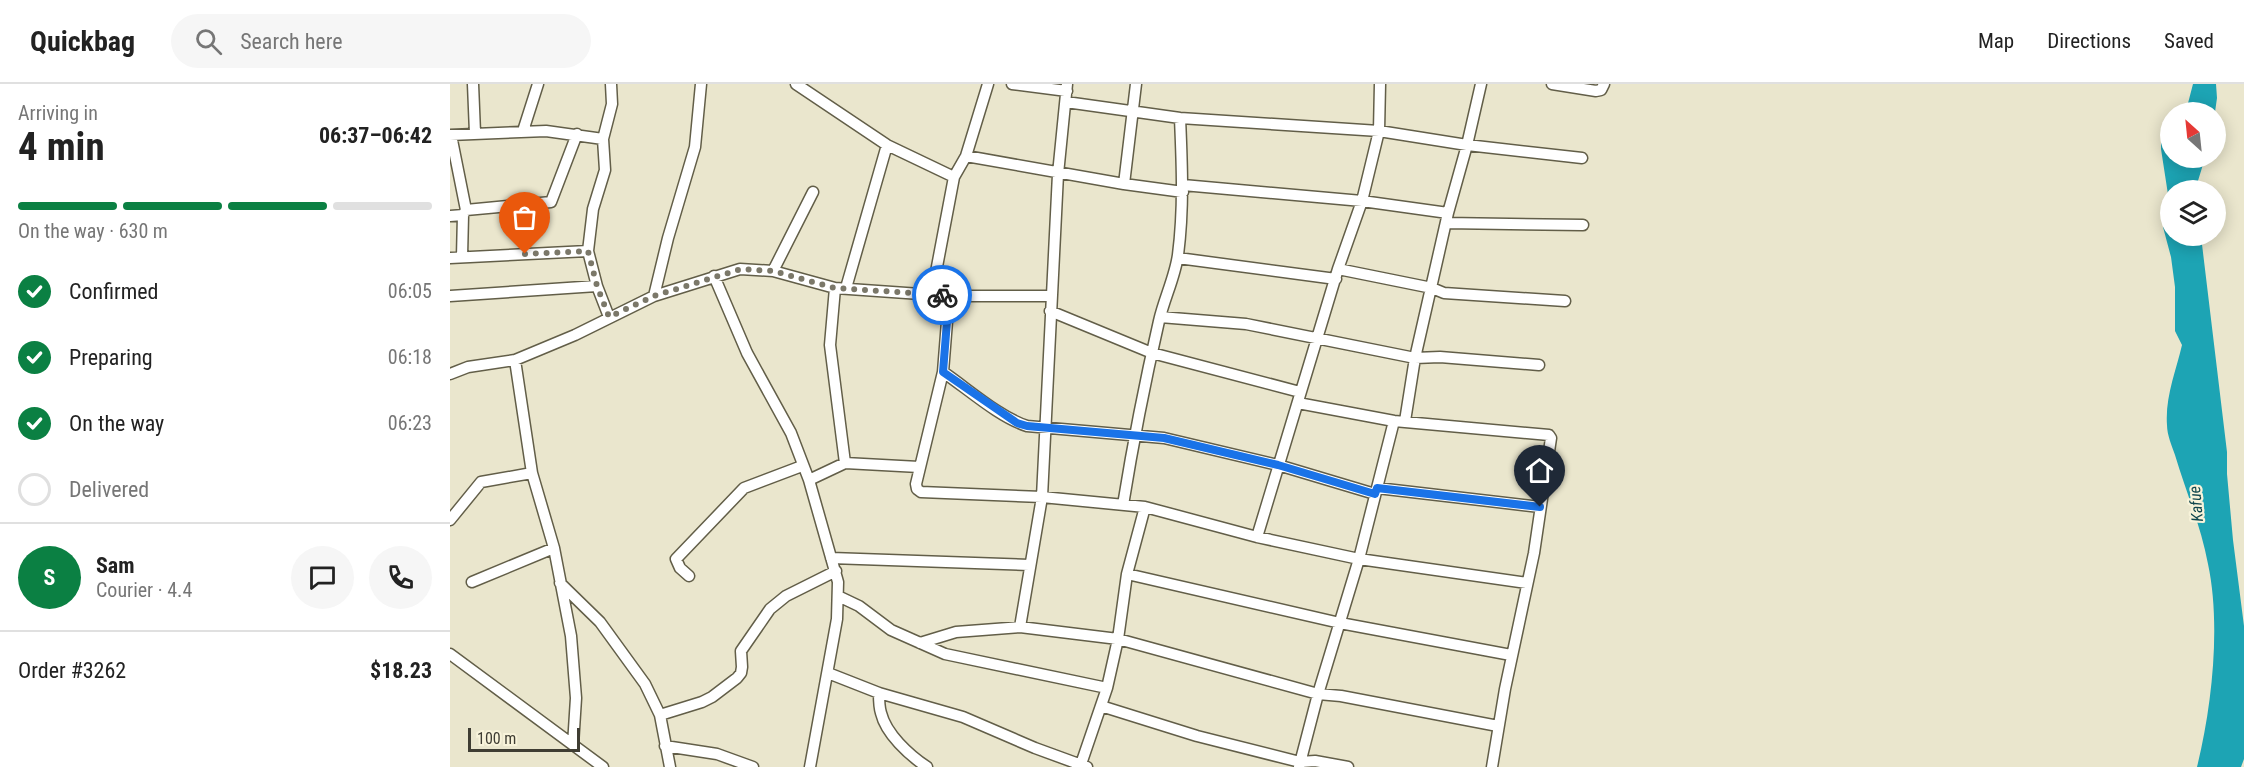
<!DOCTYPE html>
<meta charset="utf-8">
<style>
:root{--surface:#fff;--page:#f6f6f6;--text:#222;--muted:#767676;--line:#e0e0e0;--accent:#0b8043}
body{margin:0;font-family:"Roboto Condensed",sans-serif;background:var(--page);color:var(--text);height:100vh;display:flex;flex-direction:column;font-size:22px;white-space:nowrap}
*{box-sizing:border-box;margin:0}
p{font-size:20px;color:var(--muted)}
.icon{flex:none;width:33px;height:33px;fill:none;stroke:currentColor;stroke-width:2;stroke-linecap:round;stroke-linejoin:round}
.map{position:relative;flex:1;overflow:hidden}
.side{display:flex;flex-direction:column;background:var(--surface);width:450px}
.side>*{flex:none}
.needle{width:39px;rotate:333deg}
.tools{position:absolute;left:1710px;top:18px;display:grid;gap:12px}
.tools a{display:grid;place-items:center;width:66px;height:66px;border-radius:50%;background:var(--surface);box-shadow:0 3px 15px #0003;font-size:30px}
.scale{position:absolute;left:18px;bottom:15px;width:112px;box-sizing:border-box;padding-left:6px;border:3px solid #3f3d33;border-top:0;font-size:16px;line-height:21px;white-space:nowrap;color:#3f3d33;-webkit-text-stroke:4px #f8f3da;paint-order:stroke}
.pin{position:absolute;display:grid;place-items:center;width:51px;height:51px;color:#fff;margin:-62px -26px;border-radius:50% 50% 50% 0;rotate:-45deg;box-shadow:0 0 6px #0007}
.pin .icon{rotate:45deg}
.courier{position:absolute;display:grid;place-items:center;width:60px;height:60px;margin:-30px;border:4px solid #1a73e8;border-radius:50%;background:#fff;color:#222;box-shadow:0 2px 8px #0007}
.head em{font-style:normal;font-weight:700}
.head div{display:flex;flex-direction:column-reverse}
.head{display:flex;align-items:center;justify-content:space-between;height:102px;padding:0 18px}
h1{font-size:39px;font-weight:700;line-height:45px}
.bar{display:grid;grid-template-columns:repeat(4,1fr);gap:9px 6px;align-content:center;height:72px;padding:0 18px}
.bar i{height:8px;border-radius:4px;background:var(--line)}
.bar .current{background:var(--accent)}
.bar p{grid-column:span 4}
.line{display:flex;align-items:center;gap:15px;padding:0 18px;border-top:2px solid var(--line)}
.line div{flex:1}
.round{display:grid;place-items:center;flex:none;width:63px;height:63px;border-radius:32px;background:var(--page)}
ol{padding:0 18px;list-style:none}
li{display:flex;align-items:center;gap:18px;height:66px}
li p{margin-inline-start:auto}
li .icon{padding:6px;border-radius:50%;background:var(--accent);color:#fff;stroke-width:4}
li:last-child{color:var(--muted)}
li i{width:33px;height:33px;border:3px solid var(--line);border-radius:50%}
header{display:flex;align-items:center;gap:36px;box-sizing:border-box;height:84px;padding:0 30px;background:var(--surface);border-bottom:2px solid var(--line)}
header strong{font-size:28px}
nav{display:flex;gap:33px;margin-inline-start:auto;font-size:21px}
.search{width:420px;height:54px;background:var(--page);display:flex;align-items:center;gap:15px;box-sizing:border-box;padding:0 21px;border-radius:33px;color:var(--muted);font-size:22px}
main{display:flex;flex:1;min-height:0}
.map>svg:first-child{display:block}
.water{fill:#1da4b4}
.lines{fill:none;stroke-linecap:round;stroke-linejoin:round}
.minor-casing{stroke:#625e48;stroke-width:13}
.minor{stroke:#fff;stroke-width:10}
.done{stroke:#7b7869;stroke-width:6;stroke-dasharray:0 10.8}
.route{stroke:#1a73e8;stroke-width:8}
.labels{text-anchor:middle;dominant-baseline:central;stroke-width:4.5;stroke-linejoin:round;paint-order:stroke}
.water-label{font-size:16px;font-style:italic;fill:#11474e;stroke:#f8f3da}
</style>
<header>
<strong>Quickbag</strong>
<div class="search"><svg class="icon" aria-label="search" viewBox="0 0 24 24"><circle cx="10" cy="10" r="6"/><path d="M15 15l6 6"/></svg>Search here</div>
<nav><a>Map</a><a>Directions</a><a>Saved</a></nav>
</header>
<main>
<section class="side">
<div class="head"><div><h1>4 min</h1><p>Arriving in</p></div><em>06:37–06:42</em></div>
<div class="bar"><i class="current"></i><i class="current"></i><i class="current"></i><i></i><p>On the way · 630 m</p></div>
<ol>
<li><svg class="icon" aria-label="check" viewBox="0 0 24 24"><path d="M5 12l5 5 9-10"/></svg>Confirmed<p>06:05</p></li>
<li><svg class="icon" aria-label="check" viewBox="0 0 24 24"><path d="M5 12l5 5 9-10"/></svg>Preparing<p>06:18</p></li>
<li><svg class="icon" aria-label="check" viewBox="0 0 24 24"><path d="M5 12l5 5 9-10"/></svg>On the way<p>06:23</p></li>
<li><i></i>Delivered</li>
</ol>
<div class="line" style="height:108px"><b class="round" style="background:var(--accent);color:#fff">S</b><div><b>Sam</b><p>Courier · 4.4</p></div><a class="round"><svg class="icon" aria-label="chat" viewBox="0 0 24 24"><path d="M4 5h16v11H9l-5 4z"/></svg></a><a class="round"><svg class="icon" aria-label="phone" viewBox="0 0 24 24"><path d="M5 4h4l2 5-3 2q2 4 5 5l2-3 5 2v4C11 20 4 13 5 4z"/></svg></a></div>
<div class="line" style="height:78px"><div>Order #3262</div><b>$18.23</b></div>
</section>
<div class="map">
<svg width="1794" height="683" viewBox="0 0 1794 683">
<rect width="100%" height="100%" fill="#eae6cd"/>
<path class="water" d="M1743,0H1766L1767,14L1765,28H1731L1737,23Z
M1720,37V74H1755L1747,100L1748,106H1720V152H1751L1777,368V390L1783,456L1794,542V675L1791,683H1747C1762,622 1771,541 1758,480C1751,442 1736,408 1725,371C1722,362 1717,351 1717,341C1715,313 1726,287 1732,261L1725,247V203L1721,173L1713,143L1719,117L1711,65V49Z"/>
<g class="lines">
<defs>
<path id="minor" d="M23,0L25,49
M346,0L437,61L504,93
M562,0L617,7
M1102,0L1146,7L1151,6L1154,0
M616,18L730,34L929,47L1017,61L1132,74
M73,47L88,0
M0,51L96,47L153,55
M1,51L16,126L13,131L12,173
M516,72L674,100L733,108
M674,100L686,0
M733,101L912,117L998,129
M16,126L101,118L127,50
M0,132L13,131
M996,139L1133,141
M0,174L138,167
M728,174L886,195
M888,185L982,204L994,209L1115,217
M323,187L363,108
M264,192L297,269L341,349L359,396L388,498L387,535L360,683
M385,204L380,261L395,379
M396,204L437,61
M482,209L504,93L516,72L538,0
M0,212L147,202
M204,212L218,154L245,63L251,0
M499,212L493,288L466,400L467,405L471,408L592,413L695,423L807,453L909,475L1077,499
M600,227L702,269L850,308
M159,233L147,202L138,167L143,125L155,86L153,55L162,20L161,0
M710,233L796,240L965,274L990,273L1089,281
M65,276L82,389L104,464L121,552L126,614L123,661
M493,288C518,305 549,333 577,342L714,354L828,381L925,410
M0,290L18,283L65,276L125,251L204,212L290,185L323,187L385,204L499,212H600
M848,319L944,337L1099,351L1101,354L1084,469L1055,605L1042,683
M955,337L965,274L998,129L1017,61L1031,0
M359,396L395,379L469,383
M927,404L1090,423
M673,421C683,359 695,298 709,237C714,215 725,193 728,171C734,124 732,80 730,34
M0,436L31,398L82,389
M807,453L888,185L912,117L929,47L930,0
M381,474L579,481
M677,490L890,539L1061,571
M239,492L230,484L226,475L294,404L352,382
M22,498L104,464
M110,499L150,538L195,600L210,631L220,683
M388,512L409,522L441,546L495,570L657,604
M570,543L592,413L608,90L617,0
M470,559L506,548L570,543L668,555L868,610L891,612L1048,642
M0,570L153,683
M378,589L429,609L513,633L585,664L637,683
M429,609C429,615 429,623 431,629C436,650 459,671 477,683
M651,622L747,652L850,678L865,677L898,683
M210,631L252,618L262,613L287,594L291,589L292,583L291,567L320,525L336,512L386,487
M215,662L267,670L303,683
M630,683L657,604L668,555L677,490L695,423
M849,683L868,610L909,475L944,337"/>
</defs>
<use href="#minor" class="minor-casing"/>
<use href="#minor" class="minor"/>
</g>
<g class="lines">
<path class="done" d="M75,170L138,167L147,202L159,233L204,212L291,185L323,187L385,204L492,211"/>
<path class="route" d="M492,211L499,212L493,288L567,339L577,342L714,354L828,381L925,410L927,404L1090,423"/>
</g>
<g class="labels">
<g class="water-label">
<text transform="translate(1746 420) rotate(-95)">Kafue</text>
</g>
</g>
</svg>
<div class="tools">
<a><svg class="needle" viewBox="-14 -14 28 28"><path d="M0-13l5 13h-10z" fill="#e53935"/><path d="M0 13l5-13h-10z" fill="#767676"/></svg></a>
<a><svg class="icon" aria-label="layers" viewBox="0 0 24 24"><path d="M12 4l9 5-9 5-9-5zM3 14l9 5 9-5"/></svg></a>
</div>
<div class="scale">100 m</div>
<div class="pin" style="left:75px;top:170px;background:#ea580c"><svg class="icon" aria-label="bag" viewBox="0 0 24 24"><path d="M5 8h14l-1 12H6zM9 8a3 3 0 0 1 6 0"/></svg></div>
<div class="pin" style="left:1090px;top:423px;background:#1f2937"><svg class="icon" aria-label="home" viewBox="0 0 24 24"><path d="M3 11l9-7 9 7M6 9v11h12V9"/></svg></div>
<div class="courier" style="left:492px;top:211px"><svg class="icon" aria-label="bike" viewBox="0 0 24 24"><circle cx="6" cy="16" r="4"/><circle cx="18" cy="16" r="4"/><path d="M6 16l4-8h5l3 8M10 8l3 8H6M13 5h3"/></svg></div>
</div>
</main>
